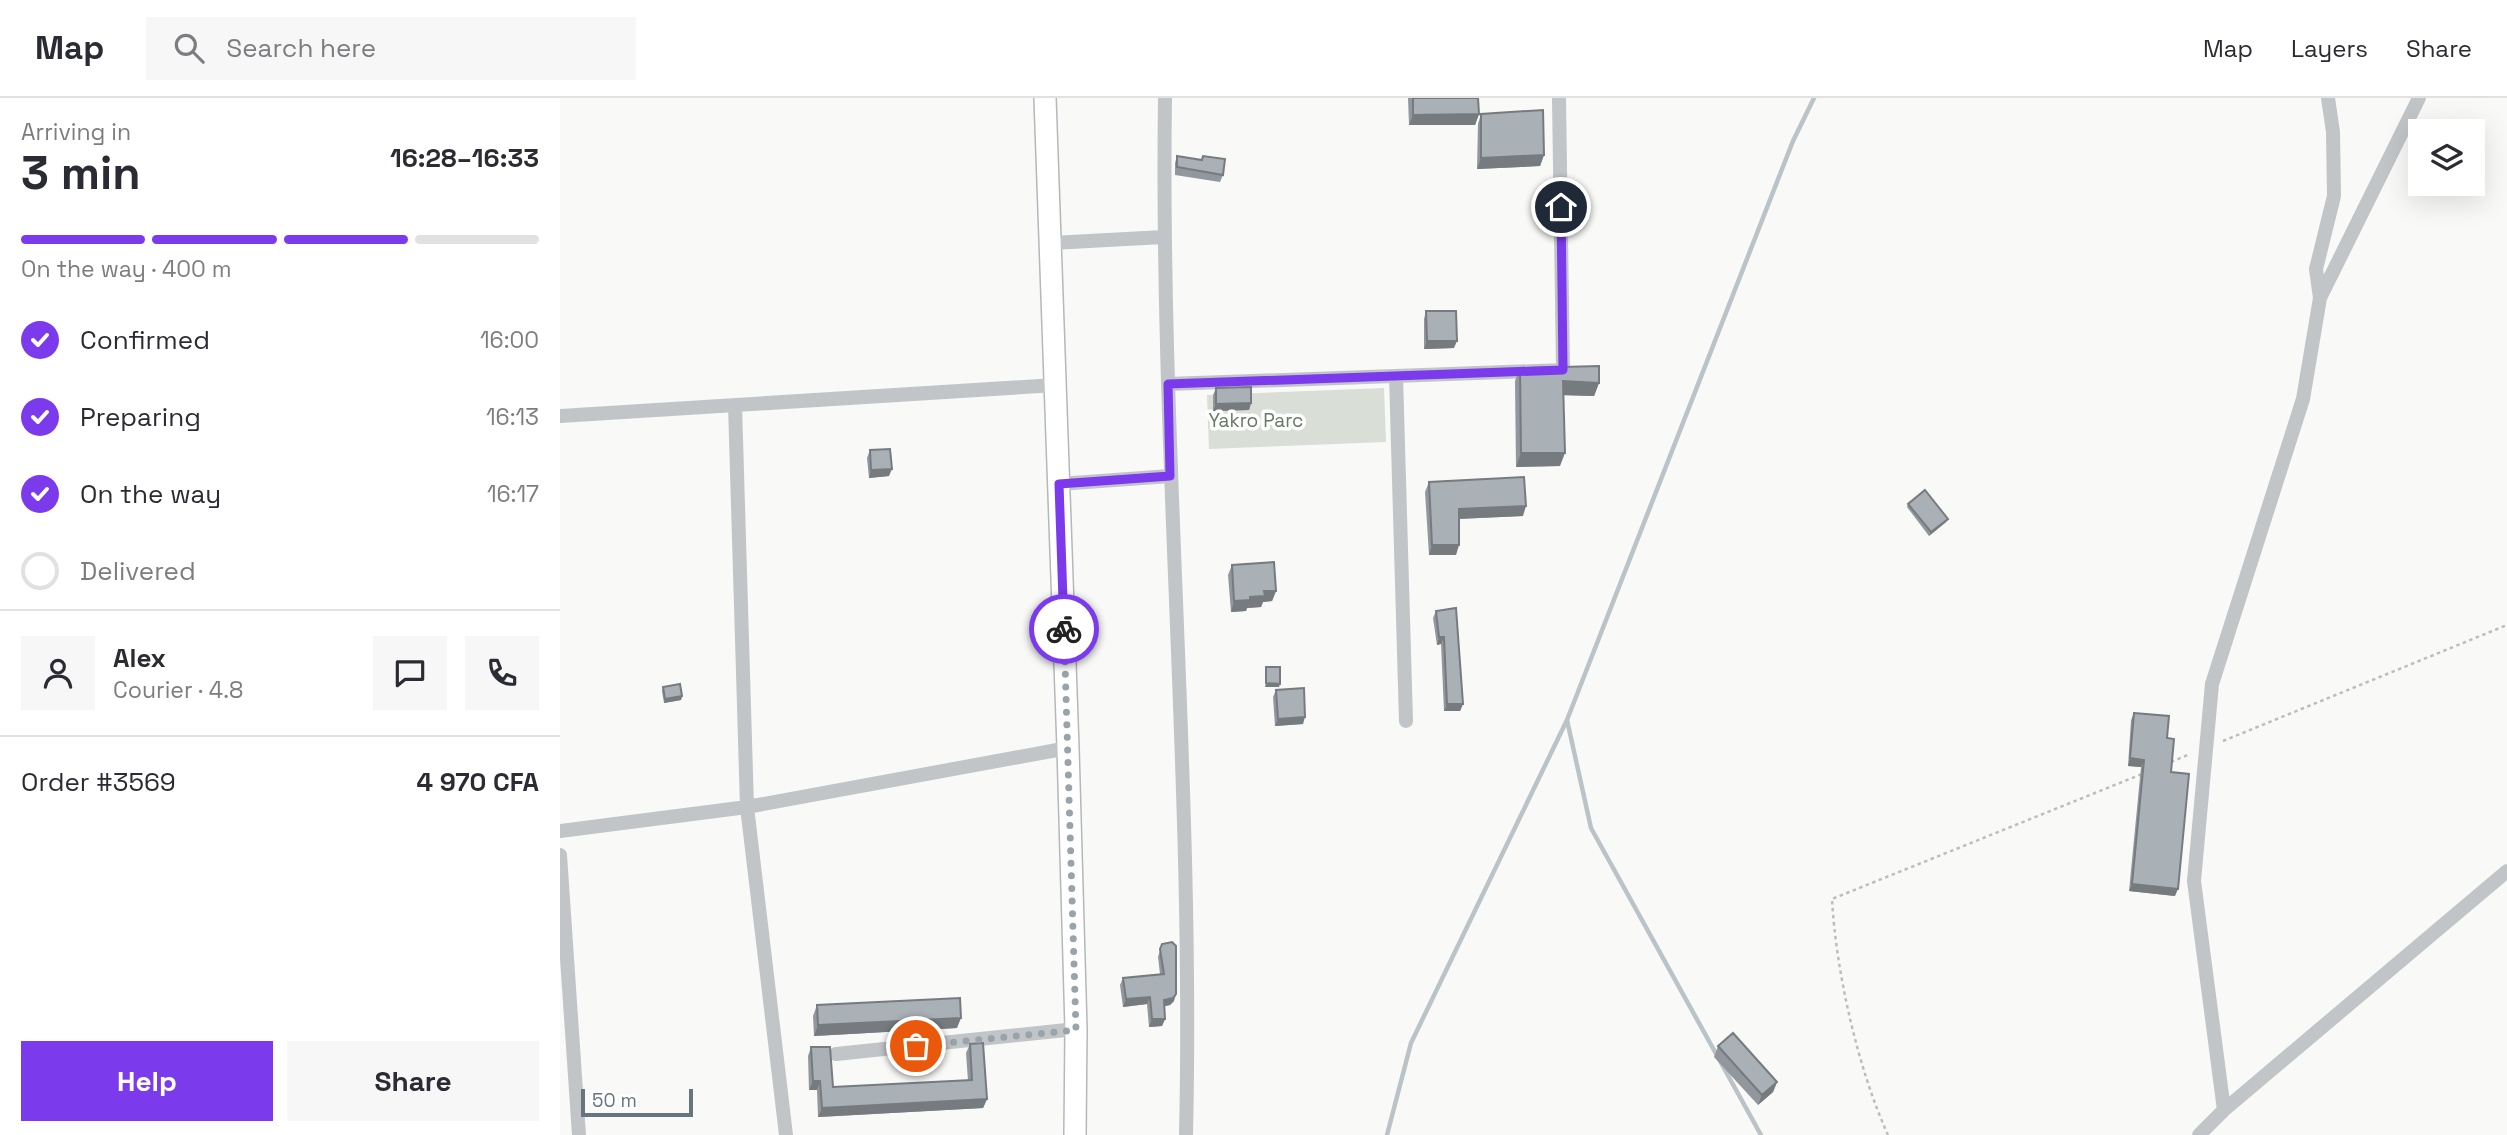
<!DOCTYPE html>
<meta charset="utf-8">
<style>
:root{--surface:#fff;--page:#f7f7f7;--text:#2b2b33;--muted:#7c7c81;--line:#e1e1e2;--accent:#7c3aed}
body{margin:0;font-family:"Space Grotesk",sans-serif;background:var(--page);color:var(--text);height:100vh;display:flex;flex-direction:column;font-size:26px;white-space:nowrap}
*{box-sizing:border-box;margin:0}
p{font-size:23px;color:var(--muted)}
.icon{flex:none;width:38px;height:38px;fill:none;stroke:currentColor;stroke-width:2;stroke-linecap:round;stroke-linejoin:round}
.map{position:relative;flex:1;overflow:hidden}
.side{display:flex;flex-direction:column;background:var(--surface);width:560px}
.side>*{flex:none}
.buttons{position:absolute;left:1848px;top:21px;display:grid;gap:14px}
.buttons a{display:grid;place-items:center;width:77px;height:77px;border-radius:0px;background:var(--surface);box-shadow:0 7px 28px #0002;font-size:35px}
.scale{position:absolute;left:21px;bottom:18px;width:112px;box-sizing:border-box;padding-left:7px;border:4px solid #667580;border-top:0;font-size:19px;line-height:24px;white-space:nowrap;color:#667580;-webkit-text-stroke:5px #fff;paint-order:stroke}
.pin{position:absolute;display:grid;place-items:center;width:60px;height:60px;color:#fff;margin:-30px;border:4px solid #fff;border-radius:50%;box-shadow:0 2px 7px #0007}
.courier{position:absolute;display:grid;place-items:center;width:70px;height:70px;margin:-35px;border:5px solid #7c3aed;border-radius:50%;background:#fff;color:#222;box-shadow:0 2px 9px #0007}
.headline em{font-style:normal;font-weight:800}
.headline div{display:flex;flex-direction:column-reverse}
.headline{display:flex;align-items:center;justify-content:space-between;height:119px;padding:0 21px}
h1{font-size:46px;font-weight:800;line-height:52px}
.bar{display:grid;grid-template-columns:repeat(4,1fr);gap:10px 7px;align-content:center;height:84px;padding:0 21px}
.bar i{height:9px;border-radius:5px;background:var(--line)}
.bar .current{background:var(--accent)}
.bar p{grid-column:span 4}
.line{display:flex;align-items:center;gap:18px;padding:0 21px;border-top:2px solid var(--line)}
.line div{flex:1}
.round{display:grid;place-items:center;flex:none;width:74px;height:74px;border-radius:0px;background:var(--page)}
ol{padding:0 21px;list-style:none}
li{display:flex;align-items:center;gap:21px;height:77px}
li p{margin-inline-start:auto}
li .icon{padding:7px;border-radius:50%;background:var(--accent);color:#fff;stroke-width:4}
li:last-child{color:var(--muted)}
li i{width:38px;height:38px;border:4px solid var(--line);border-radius:50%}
.button{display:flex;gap:14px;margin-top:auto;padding:14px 21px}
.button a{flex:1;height:80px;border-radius:0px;background:var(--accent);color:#fff;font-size:28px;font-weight:800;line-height:80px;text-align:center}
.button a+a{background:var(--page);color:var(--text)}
header{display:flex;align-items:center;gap:42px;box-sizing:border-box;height:98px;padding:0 35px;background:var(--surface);border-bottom:2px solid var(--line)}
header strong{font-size:33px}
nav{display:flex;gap:38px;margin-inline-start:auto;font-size:24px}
.search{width:490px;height:63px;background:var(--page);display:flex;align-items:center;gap:18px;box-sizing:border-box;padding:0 24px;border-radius:0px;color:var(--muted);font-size:26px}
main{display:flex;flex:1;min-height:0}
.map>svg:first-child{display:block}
.green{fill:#d9ded7}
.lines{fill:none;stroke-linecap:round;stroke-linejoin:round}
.stream{stroke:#bac4c8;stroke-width:4.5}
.highway-casing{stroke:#b4b8bb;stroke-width:24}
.path{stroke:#bbbec0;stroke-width:2.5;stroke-dasharray:3.5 3.5;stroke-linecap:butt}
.minor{stroke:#c1c5c8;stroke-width:14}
.highway{stroke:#fff;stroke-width:21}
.wall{fill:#91979d}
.shaded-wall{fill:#767b7f}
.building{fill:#a9b0b6;stroke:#767b7f;stroke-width:2}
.done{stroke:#99a3aa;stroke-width:7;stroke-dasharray:0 12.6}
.route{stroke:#7c3aed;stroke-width:9}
.labels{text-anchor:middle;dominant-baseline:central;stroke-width:7;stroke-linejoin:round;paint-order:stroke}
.park-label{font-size:19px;fill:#687865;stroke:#fff}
</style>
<header>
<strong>Map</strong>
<div class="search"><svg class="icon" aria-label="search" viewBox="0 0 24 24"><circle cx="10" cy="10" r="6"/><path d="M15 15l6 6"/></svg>Search here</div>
<nav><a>Map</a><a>Layers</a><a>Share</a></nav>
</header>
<main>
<section class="side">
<div class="headline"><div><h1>3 min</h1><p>Arriving in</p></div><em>16:28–16:33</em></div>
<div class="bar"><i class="current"></i><i class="current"></i><i class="current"></i><i></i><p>On the way · 400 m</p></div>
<ol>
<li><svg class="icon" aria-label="check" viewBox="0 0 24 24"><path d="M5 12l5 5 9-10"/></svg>Confirmed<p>16:00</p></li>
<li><svg class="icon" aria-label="check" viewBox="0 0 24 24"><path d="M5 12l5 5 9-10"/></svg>Preparing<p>16:13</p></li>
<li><svg class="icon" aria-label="check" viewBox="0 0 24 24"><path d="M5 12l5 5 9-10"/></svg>On the way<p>16:17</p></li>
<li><i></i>Delivered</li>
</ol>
<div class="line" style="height:126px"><a class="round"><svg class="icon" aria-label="person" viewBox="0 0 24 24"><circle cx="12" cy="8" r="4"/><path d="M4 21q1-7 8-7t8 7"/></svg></a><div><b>Alex</b><p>Courier · 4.8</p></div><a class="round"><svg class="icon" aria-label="chat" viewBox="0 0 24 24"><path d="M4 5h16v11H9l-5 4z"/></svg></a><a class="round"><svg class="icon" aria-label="phone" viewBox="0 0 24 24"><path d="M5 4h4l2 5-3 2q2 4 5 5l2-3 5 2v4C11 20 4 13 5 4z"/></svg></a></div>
<div class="line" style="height:91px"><div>Order #3569</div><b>4 970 CFA</b></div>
<div class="button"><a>Help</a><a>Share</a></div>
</section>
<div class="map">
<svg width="1947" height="1037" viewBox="0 0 1947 1037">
<rect width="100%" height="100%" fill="#f9f9f7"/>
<path class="green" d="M824,290L826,344L649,351L647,297Z"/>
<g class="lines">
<path class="stream" d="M1007,622L1031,730L1201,1037
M827,1037L851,945L1007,622L1233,43L1254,0"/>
<defs>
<path id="highway" d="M485,0L508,650L516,931L515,1037"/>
</defs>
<use href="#highway" class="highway-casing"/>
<path class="path" d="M1663,643L1947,527
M1611,664L1630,656
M1328,1037C1298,971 1276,874 1272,801L1582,676"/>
<path class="minor" d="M605,0C600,346 634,691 626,1037
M492,145L603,139
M1760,200L1859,0
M836,278L846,623
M608,286L1003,272L999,0
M175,307L187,709L226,1037
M0,318L496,287
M499,386L610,378
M0,733L187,709L508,650
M0,757L19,1037
M276,956L516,931
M1664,1012L1634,783L1652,586L1743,301L1760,200L1756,171L1774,98L1773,34L1768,0
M1639,1037L1664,1012L1947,773"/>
<use href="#highway" class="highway"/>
</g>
<path class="wall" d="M848,0H918L919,16L915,27H849Z
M921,16L984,57L980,68L917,71L918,26Z
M617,58L642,62L643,58L663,77L660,84L615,77V65Z
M866,213L894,250L864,251V221Z
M960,270L1039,285L1034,298L1003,297L1000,368L956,369L955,283Z
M656,290L691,305L689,312L653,313V297Z
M310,352L329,378L309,380L307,360Z
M869,384L963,418L899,421L896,457H869L865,394Z
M1348,406L1386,424L1369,438L1347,409Z
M672,467L716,493L712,503L703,504L701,509L687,510L686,513L671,514L668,477Z
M876,513L903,606L900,613H884L881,546L877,547L873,520Z
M103,589L122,598L121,602L104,605L102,593Z
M716,592L743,626L715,628L713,599Z
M1574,615L1607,640L1611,674L1615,798L1569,793L1581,669L1568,668L1571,622Z
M602,846L614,903L610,907L604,908L605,921L602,928L589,929L587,906L563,909L560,887L563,880L600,876L598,859Z
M257,907L397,930L254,938L253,918Z
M410,946L427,1001L423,1010L258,1019L257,992H249L248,958L251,949L273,989L408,983L406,955Z
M1158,948L1217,984L1213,994L1198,1007L1154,959Z"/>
<path class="shaded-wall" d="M919,16L915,27H849L853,17Z
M984,57L980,68L917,71L921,60Z
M867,243H897L894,250L864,251Z
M1003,283L1039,285L1034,298L998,297Z
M691,305L689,312L653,313L656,306Z
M961,355H1005L1000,368L956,369Z
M332,371L329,378L309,380L311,372Z
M966,408L963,418L895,421L899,411Z
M1388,421L1386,424L1369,438L1371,434Z
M872,447H899L896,457H869Z
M704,493H716L712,503L703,504L701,509L687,510L686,513L671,514L674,503L690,499Z
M879,539H884L881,546L877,547Z
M706,585L720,586L719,589H705Z
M122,598L121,602L104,605L105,601Z
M887,606H903L900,613H884Z
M745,619L743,626L715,628L718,621Z
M1570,660L1584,662L1581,669L1568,668Z
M1572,786L1618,791L1615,798L1569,793Z
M616,896L614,903L610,907L601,909L604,902Z
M590,899L587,906L563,909L566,901Z
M401,920L397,930L254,938L258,927Z
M592,921H605L602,928L589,929Z
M253,983H260L257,992H249Z
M1217,984L1213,994L1198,1007L1202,997Z
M427,1001L423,1010L258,1019L262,1010Z"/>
<path class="building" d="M853,0H918L919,16L853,17Z
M983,12L984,57L921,60V16Z
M617,58L642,62L643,58L665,61L663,77L617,69Z
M866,213H896L897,243H867Z
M1039,268V285L1003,283L1005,355H961L960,270Z
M691,289V305L656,306V290Z
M330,351L332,371L311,372L310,352Z
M964,379L966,408L899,411V447H872L869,384Z
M1365,392L1388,421L1371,434L1348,406Z
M714,464L716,493H704L705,498L690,499V502L674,503L672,467Z
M896,510L903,606H887L884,539H879L876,513Z
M706,569H720V586L706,585Z
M120,586L122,598L105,601L103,589Z
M744,590L745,619L718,621L716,592Z
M1574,615L1609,618L1607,640L1614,641L1611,674L1629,676L1618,791L1572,786L1584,662L1570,660Z
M612,844L616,848V896L613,900L604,902L605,921H592L590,899L566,901L563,880L604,876L600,851L602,846Z
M400,900L401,920L258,927L257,907Z
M1173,935L1217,984L1202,997L1158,948Z
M423,945L427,1001L262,1010L260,983H253L251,949H270L273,989L412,982L410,946Z"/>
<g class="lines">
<path class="done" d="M356,948L516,932L504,531"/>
<path class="route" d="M504,531L499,386L610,378L608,286L1003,272L1001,109"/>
</g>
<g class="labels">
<g class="park-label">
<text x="696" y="322">Yakro Parc</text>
</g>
</g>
</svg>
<div class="buttons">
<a><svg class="icon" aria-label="layers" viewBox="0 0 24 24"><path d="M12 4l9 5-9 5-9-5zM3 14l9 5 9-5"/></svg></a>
</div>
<div class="scale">50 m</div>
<div class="pin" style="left:356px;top:948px;background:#ea580c"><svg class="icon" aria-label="bag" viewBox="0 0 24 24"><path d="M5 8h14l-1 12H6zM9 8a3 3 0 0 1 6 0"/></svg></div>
<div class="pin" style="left:1001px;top:109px;background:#1f2937"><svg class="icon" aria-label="home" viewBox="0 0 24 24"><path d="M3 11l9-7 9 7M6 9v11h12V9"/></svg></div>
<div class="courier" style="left:504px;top:531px"><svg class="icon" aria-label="bike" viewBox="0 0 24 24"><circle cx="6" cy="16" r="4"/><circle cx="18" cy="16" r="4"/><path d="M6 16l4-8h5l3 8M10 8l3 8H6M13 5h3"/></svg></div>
</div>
</main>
